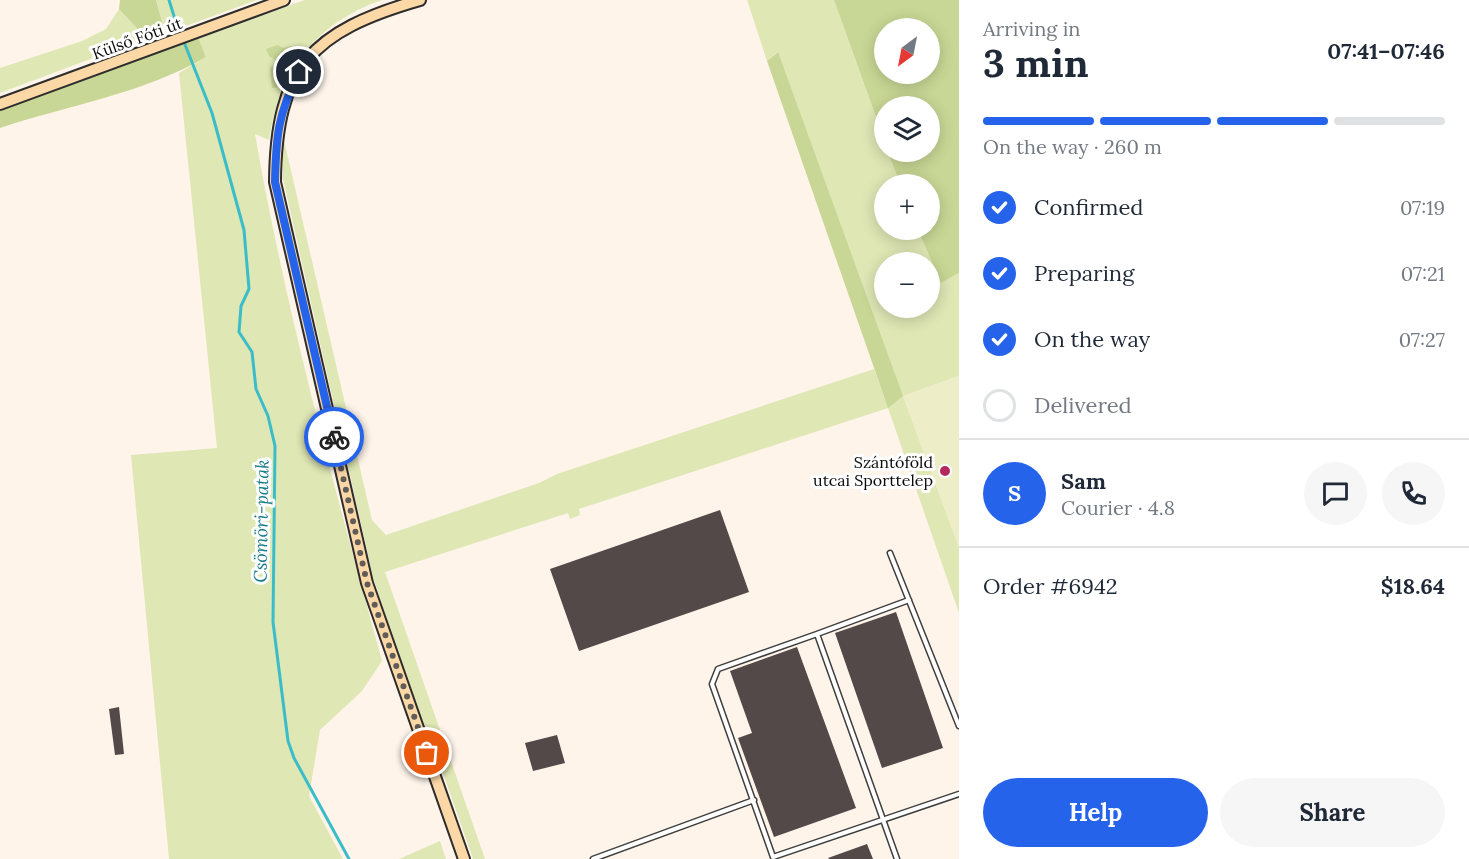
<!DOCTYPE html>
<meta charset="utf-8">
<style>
:root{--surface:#fff;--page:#f6f6f7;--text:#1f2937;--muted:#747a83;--line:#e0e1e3;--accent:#2563eb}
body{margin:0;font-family:Lora,serif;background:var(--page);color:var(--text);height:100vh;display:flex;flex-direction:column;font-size:22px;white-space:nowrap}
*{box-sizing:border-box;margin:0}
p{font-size:20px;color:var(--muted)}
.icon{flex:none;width:33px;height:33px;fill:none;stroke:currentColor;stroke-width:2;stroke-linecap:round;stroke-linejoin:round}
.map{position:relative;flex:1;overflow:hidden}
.panel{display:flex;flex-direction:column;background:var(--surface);width:510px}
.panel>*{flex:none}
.needle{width:39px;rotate:212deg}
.fabs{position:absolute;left:874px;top:18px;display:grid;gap:12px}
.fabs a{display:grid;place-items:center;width:66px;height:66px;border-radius:50%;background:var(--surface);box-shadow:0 3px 15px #0003;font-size:30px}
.pin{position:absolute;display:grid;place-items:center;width:51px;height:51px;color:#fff;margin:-26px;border:3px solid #fff;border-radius:50%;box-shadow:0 2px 6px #0007}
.courier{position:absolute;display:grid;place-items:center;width:60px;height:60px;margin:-30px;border:4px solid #2563eb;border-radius:50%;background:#fff;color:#222;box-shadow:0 2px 8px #0007}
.overview em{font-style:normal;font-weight:700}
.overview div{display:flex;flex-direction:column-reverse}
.overview{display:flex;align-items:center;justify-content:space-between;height:102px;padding:0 24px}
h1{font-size:39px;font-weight:700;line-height:45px}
.bar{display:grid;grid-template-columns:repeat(4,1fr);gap:9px 6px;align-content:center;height:72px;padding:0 24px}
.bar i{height:8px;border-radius:4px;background:var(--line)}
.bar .active{background:var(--accent)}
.bar p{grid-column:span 4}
.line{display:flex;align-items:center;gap:15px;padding:0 24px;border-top:2px solid var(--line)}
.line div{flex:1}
.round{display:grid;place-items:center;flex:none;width:63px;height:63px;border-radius:32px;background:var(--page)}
ol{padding:0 24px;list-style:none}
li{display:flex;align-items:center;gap:18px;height:66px}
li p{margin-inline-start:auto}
li .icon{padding:6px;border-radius:50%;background:var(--accent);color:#fff;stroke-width:4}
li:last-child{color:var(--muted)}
li i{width:33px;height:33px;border:3px solid var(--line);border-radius:50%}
.button{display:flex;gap:12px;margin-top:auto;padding:12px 24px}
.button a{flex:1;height:69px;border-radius:36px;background:var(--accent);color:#fff;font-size:24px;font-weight:700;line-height:69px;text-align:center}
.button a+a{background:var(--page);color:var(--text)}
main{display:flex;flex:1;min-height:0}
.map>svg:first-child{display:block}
.green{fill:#dfe7b5;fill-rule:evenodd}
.forest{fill:#c8d795;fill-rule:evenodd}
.pitch{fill:#edeec7}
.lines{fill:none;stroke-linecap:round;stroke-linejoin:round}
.stream{stroke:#3abdc8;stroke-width:3}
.building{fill:#534948}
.lane-casing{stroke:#3e3e3e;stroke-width:7}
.secondary-casing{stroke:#2d2d2d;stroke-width:14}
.lane{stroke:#fff;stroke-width:4}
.secondary{stroke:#fcd8a7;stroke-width:10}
.done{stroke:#605d59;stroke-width:6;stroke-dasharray:0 10.8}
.route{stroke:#2563eb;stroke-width:8}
.poi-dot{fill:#b6285c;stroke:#fff;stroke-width:2}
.labels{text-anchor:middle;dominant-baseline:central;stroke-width:6;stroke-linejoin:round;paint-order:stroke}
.street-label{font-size:16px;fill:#0b0b0b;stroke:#fff}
.poi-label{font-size:16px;fill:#0b0b0b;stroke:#fff;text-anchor:end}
.water-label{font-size:18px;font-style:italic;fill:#187d8a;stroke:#fff}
</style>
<main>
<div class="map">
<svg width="959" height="859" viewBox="0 0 959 859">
<rect width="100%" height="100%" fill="#fef4ea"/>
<path class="green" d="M156,0H257L175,30L164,29Z
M305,0H382C315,23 279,72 269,140L255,134C286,312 334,486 382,661L362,691L320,730L309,796L343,859H169L131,455L217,448L179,73L206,57L198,37Z
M747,0H834L885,142V152H888L900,184H885V230H918L941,283L959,273V376L903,396L959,547V613L888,408L579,509L580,515L570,519L568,513L385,572L485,859H473L437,756L419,718L373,577L283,179V136L372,520L386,535L539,483L557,474L874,369L888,408L777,52L767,61ZM885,262H930V308H885Z
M119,9L146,38L0,93V68L82,41L106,29Z
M440,841L446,859H399Z"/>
<path class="forest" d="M120,0H156L164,29L146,38L119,9Z
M834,0H959V273L941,283L918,230H930V184H900L888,152H930V106H885V142ZM885,28H930V74H885Z
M198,37L206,57C142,94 69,105 0,128V109Z
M278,45L283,48L292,46L295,53L276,88H272L270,68L275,64V60L269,56L266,49Z
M778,52L903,396L888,408L767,61Z"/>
<path class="pitch" d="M959,376V547L903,396Z"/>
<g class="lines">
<path class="stream" d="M169,0L178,29
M184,42L212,113L244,230L249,289L241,306L239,332L252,352L256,389L268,416L275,446L273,622L288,741L294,758L349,859"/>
</g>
<path class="building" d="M720,510L749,592L579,651L550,569Z
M896,612L943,748L882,768L835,633Z
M797,647L856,808L774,837L738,738L752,733L730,671Z
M119,707L124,754L115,755L109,709Z
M557,735L565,763L533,771L525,743Z
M867,844L873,859H829L828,858Z"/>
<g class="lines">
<defs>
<path id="lane" d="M890,553L959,726
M817,634L909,600
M593,859L754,800
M897,859L817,634L718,669L712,684L773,857L959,794"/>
<path id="secondary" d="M420,0C312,31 276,67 275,182L367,583L464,859
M0,104L284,0"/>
</defs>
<use href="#lane" class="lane-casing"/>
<use href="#secondary" class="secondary-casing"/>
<use href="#lane" class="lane"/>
<use href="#secondary" class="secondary"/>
</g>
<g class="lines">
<path class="done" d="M334,437L367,583L427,753"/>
<path class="route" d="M299,72C278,114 276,136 275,182L334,437"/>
</g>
<circle class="poi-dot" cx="945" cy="471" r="6"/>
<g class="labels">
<g class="street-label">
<text transform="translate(137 38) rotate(-20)">Külső Fóti út</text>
</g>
<g class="poi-label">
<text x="933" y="462">Szántóföld<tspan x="933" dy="18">utcai Sporttelep</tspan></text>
</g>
<g class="water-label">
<text transform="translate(261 521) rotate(-89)">Csömöri-patak</text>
</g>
</g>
</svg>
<div class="fabs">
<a><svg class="needle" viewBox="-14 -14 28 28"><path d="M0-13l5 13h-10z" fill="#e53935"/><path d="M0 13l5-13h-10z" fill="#747a83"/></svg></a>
<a><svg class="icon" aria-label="layers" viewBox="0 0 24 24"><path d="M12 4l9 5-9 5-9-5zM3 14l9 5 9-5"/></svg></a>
<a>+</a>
<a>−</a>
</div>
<div class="pin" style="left:427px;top:753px;background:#ea580c"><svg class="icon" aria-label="bag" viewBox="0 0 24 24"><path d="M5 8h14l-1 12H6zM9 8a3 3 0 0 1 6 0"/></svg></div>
<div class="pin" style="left:299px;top:72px;background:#1f2937"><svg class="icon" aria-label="home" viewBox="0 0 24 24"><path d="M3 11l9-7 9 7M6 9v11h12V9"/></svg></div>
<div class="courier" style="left:334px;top:437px"><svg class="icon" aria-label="bike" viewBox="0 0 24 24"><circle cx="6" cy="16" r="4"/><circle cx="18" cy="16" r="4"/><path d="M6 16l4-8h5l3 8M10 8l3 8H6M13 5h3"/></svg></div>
</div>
<section class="panel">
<div class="overview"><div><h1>3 min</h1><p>Arriving in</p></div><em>07:41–07:46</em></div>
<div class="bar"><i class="active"></i><i class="active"></i><i class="active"></i><i></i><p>On the way · 260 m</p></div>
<ol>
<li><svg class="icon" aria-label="check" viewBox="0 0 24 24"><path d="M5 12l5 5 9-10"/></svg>Confirmed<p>07:19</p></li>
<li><svg class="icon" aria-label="check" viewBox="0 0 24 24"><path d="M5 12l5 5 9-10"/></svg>Preparing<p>07:21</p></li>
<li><svg class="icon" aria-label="check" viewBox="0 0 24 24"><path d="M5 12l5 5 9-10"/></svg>On the way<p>07:27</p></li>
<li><i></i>Delivered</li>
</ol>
<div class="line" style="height:108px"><b class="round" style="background:var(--accent);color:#fff">S</b><div><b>Sam</b><p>Courier · 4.8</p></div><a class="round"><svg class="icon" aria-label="chat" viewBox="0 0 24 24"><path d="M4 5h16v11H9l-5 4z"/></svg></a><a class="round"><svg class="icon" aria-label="phone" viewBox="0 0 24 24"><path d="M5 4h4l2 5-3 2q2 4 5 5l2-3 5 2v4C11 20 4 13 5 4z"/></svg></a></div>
<div class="line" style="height:78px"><div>Order #6942</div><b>$18.64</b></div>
<div class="button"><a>Help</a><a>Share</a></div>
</section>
</main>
